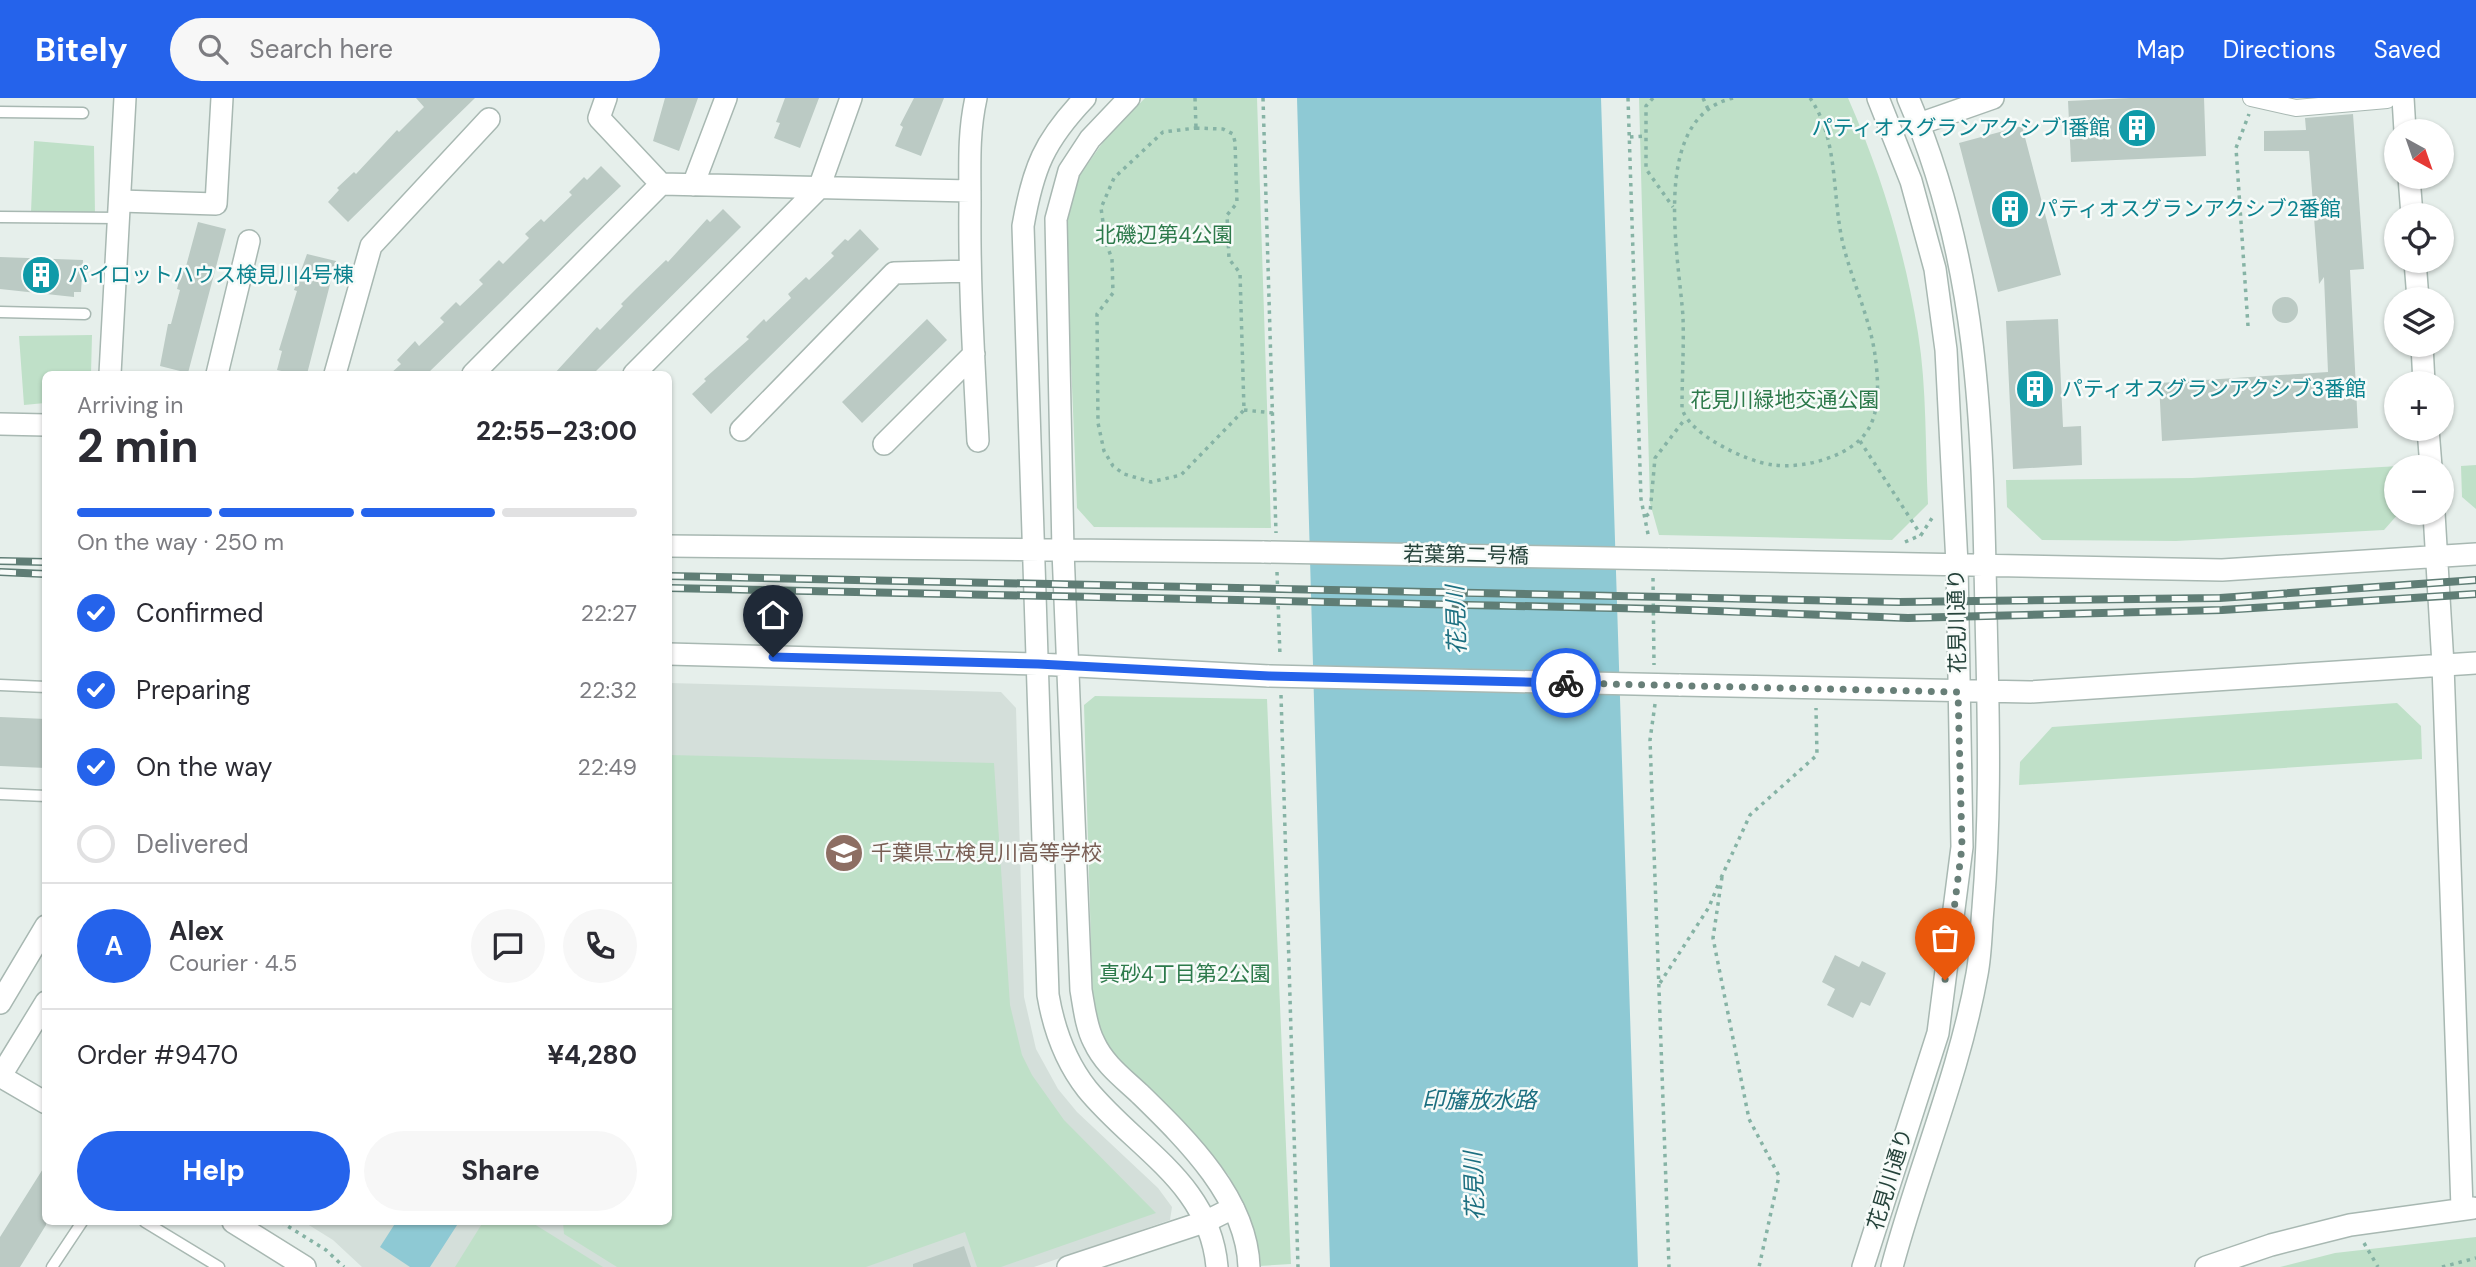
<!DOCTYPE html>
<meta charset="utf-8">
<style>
:root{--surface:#fff;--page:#f7f7f7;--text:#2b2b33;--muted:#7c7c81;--line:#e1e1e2;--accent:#2563eb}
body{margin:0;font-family:"DM Sans","Noto Sans JP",sans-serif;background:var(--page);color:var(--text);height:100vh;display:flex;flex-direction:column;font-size:26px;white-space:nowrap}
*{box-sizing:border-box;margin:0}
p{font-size:23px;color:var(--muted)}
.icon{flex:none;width:38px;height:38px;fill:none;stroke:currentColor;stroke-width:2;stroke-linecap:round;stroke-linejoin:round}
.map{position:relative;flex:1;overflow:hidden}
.drawer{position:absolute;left:42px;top:273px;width:630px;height:854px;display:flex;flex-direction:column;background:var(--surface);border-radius:10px;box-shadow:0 2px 5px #0004}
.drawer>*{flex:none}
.needle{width:46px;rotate:140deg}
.fabs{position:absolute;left:2384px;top:21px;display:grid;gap:14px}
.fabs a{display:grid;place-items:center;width:70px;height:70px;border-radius:50%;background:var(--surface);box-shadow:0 2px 5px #0004;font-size:35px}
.pin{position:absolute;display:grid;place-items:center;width:60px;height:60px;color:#fff;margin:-72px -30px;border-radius:50% 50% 50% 0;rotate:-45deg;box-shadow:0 0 7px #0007}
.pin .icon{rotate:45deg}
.courier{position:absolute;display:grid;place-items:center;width:70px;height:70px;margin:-35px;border:5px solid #2563eb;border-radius:50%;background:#fff;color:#222;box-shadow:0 2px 9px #0007}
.headline em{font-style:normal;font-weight:700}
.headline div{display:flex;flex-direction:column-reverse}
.headline{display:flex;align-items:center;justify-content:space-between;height:119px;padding:0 35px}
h1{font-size:46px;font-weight:700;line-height:52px}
.bar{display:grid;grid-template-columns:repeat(4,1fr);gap:10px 7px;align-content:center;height:84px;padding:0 35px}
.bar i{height:9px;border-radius:5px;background:var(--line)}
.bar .selected{background:var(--accent)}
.bar p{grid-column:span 4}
.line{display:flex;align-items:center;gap:18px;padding:0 35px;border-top:2px solid var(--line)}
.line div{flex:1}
.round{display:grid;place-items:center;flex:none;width:74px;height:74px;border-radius:37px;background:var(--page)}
ol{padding:0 35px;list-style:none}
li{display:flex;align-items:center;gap:21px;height:77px}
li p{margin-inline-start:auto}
li .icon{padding:7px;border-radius:50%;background:var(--accent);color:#fff;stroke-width:4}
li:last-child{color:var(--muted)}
li i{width:38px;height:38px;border:4px solid var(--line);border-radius:50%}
.primary-button{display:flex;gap:14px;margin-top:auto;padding:14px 35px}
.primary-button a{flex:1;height:80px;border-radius:42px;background:var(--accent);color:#fff;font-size:28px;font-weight:700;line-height:80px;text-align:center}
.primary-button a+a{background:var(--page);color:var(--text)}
header{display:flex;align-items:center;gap:42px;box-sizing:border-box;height:98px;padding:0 35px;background:var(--accent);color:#fff}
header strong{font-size:33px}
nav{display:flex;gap:38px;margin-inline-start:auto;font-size:24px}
.search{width:490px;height:63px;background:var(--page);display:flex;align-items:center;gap:18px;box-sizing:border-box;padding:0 24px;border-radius:38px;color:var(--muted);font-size:26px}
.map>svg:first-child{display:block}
.built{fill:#d4dfda}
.green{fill:#bfe0c8}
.water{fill:#8ec9d4}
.building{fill:#bbcac4}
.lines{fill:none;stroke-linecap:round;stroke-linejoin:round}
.service-casing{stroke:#a8b8b2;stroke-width:13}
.pedestrian-casing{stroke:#a8b8b2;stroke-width:18}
.minor-casing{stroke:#a8b8b2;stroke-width:24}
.tertiary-casing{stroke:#a8b8b2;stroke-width:24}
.path{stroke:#86b3a5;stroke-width:3.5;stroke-dasharray:3.5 5;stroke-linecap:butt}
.service{stroke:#fff;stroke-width:10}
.pedestrian{stroke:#fff;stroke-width:16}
.minor{stroke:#fff;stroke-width:21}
.tertiary{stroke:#fff;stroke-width:21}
.rail-casing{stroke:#5f7d75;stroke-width:8}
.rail{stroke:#f7fbf9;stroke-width:5;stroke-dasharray:16;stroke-linecap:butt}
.tertiary-bridge-casing{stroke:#a8b8b2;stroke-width:24;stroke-linecap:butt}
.tertiary-bridge{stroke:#fff;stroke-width:21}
.done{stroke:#687f78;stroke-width:7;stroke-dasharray:0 12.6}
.route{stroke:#2563eb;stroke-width:9}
.labels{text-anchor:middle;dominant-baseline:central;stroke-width:5;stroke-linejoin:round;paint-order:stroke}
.culture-label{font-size:21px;fill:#0d838f;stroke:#f7fbf9;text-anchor:start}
.park-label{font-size:21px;fill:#2d7a4b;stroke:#f7fbf9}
.street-label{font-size:21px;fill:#24423a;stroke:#f7fbf9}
.education-label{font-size:21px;fill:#785e54;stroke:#f7fbf9;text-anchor:start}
.water-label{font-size:23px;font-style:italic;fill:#1c6f80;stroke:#f7fbf9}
</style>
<header>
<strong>Bitely</strong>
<div class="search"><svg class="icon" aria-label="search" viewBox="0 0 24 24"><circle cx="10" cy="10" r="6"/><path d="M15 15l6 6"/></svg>Search here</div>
<nav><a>Map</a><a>Directions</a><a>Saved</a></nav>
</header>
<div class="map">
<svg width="2476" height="1169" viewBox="0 0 2476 1169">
<rect width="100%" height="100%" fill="#e6efeb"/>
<path class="built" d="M669,585L1001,594L1016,610L1024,899L1036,951L1058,991L1077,1014L1158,1090L1172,1109L1170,1122L1034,1169H362L333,1142L304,1124H668Z"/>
<path class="green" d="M1145,0H1257L1271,430L1094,429L1077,410L1065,118L1077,81L1106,40Z
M1639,0H1848C1881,75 1905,154 1918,235C1927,291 1925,349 1928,406L1892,442L1659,437L1650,405Z
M34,43L94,48L95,117L31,114Z
M92,237L91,276H46L45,305L24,307L19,238Z
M2476,367V411L2462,399L2461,368Z
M2399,368L2396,369V415H2399L2384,432L2176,443L2042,442L2007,409L2006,382L2192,380Z
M1095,598L1267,601L1291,1166L1259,1168L1247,1115L1229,1078L1212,1057L1127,975L1104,947L1093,914L1084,607Z
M2397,605L2421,628L2422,661L2019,687L2020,664L2052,629Z
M669,657L994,665L1010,907L1022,957L1032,977L1064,1022L1156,1115L1001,1169H977L965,1134L866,1169H617L564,1136L563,1124H668Z
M483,1124H531L603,1169H455Z
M2476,1139V1169H2280L2335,1155Z"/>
<path class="water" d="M1297,0H1601L1638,1169H1330Z
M396,1124H459L430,1169H410L380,1149Z"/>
<path class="building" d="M416,0H475L348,124L328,104L339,92L337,90L354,74L356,76L397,32L399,34L424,9Z
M665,0H698L679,53L653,43Z
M785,0H819L800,50L774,40L780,25L776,24Z
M914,0H944L921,58L895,48L903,29L900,27Z
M2130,0H2204L2206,58L2071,64L2068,3Z
M2353,16L2364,171L2350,172L2358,330L2162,343L2159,285L2328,274L2324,179L2319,186L2309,53H2264V33L2306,32L2305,20Z
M2022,28L2061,177L1998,194L1959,45Z
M601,68L621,88L580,127L427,276H390L401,266L397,262L415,243L419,248L444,224L440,220L456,204L460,208L483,186L479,182L499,162L503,166L529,140L525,136L541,121L544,124L572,97L569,94L584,79L587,82Z
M723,111L741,129L593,276H554L597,229L600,232L623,208L621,206L637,190L666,162L668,164L707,121L710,124Z
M198,124L226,131L188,275L160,268L168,226H171L180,192L177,191L182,172H185Z
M860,131L879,151L711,316L692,296L706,283L704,281L749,241L746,239L764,221L766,224L791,200L788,196L806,179L809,182L834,158L831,155L845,141L848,143Z
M307,156L336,163L307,276H295L277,272L282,253L279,252L297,193L294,192Z
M0,159L83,162L81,194H74V199L0,191Z
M2272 212a13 13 0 1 1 26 0a13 13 0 1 1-26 0Z
M927,221L947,242L862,325L842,304Z
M2058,221L2063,329L2081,328L2082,367L2013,371L2006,223Z
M0,619L46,621V670L0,668Z
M1835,857L1859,869L1862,863L1886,875L1870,908L1861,904L1853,920L1827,907L1835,891L1822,884Z
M46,1066V1127L20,1169H0V1139Z
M964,1148L971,1169H913V1166Z"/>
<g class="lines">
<defs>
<path id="service" d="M0,14L83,15
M0,119L119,120
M0,214L85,216
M0,587L46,589
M0,696L46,698
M145,1124L219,1169
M52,1169L82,1124"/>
<path id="pedestrian" d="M2251,0L2296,10L2387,2"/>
<path id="minor" d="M606,0L599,20L661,86L970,93
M976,0C968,36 970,69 970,107C969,185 974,264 978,343
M1919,26L1993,0
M693,87L726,0
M120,103L216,106L222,0
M217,276L249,143
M335,276L371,148L489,21
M473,276L661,86
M634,276L819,90L851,0
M741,332L894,175L970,173
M884,346L974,256
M1068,1169L1207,1123L1233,1110"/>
<path id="tertiary" d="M1085,0C1044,43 1033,70 1023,128L1048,897C1054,932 1065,963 1087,991C1135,1050 1210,1085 1217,1169
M1129,0L1090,41L1069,73L1056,121L1063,453L1081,892C1084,909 1086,929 1094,944C1104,966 1123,980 1140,996C1186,1041 1247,1100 1249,1169
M2403,0L2405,33
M2409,79L2412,117
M2415,163L2418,201
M2422,247L2424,285
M110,276L125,0
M0,326L46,327
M2428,331L2431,369
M2434,415L2443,567L2462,1110
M668,448L1264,454
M1668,461L2222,472L2476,456
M668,556L1038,566L1269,578
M1679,587L2030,594L2476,565
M0,905L46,828
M0,978L46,1005
M0,979L46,904
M233,1124L305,1169
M1863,1169L1938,935L1962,749L1957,466L1946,252L1935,171L1911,83L1878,0
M1892,1169C1918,1071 1959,977 1977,876C1981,855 1981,832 1983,810C1990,727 1989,643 1987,559C1982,364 1987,182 1908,0
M2206,1169L2271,1147L2350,1127L2473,1110"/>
</defs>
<use href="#service" class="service-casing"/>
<use href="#pedestrian" class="pedestrian-casing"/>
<use href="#minor" class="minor-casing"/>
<use href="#tertiary" class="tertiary-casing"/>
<path class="path" d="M1195,0L1196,30
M1263,0L1276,435
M1628,0L1641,401L1649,441
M1653,0L1646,8V71L1673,109
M1703,0L1708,11
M1733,0C1649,20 1679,158 1683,219C1684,249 1682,280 1682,310C1688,336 1747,364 1773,367C1805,371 1857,358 1871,326C1880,307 1878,278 1875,257C1870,221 1853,185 1844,150C1831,100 1840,43 1810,0
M1196,30L1223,31L1233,36L1235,44L1237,105L1227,117L1229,161L1240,175L1244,312L1181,377L1151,384L1124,376L1113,368L1104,353L1098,325L1097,216L1113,195L1112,161L1106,145L1101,110L1114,80L1163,34Z
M1630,39L1645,38
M2248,228L2236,50L2249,16
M1244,312L1273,315
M1860,343L1921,437
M1646,418L1650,415L1655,360L1685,321
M1905,444L1921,437L1934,417
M1277,474L1280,558
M1653,480L1654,567
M1281,597L1298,1169
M1655,606L1650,642L1669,1169
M1722,779L1713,840L1749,1021L1779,1078L1759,1169
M1721,780L1750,717L1817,657L1816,610
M1660,885L1709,809L1718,787
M281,1124L326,1152L344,1169
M2364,1145L2378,1169
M2442,1169L2476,1160"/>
<use href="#service" class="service"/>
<use href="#pedestrian" class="pedestrian"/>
<use href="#minor" class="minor"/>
<use href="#tertiary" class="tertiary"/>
<defs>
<path id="rail" d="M0,463L46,464
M0,474L46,476
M668,478L1899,504L2220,500L2476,482
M668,490L1660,511L1908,520L2222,512L2476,496"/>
</defs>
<use href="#rail" class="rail-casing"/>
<use href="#rail" class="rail"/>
<defs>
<path id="tertiary-bridge" d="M1264,454L1668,461
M1269,578L1679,587"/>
</defs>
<use href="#tertiary-bridge" class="tertiary-bridge-casing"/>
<use href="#tertiary-bridge" class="tertiary-bridge"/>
</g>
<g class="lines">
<path class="done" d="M1566,585L1958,594L1962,749L1945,882"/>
<path class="route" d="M773,559L1038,566L1269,578L1566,585"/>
</g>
<defs>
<symbol id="building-disc" viewBox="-11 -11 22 22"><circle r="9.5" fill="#0f9aa8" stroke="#f7fbf9"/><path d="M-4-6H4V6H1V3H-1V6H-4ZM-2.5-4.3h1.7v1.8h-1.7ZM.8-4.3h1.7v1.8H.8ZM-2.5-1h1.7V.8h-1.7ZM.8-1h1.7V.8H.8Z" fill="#fff"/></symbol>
<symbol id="school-disc" viewBox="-11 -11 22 22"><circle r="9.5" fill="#8d6e63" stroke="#f7fbf9"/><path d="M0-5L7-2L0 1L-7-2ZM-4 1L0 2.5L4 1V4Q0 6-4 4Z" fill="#fff"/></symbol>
</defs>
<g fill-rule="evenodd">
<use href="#building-disc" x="2115" y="8" width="44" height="44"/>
<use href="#building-disc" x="1988" y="89" width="44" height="44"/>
<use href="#building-disc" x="19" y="155" width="44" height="44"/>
<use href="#building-disc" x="2013" y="269" width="44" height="44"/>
<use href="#school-disc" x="822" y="733" width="44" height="44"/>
</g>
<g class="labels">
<g class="culture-label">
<text x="2110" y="30" text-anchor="end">パティオスグランアクシブ1番館</text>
<text x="2037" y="111">パティオスグランアクシブ2番館</text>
<text x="68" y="177">パイロットハウス検見川4号棟</text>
<text x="2062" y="291">パティオスグランアクシブ3番館</text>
</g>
<g class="park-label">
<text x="1164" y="137">北磯辺第4公園</text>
<text x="1785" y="302">花見川緑地交通公園</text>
<text x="1185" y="876">真砂4丁目第2公園</text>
</g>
<g class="street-label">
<text transform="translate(1466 457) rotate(1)">若葉第二号橋</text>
<text transform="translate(1957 523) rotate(-91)">花見川通り</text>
<text transform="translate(1890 1081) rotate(-73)">花見川通り</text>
</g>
<g class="education-label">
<text x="871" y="755">千葉県立検見川高等学校</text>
</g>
<g class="water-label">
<text transform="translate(1456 522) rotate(-92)">花見川</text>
<text x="1479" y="1002">印旛放水路</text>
<text transform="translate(1474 1088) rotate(-92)">花見川</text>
</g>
</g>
</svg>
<div class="fabs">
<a><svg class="needle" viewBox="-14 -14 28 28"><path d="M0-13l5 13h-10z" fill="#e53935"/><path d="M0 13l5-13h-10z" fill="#7c7c81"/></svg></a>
<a><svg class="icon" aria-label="locate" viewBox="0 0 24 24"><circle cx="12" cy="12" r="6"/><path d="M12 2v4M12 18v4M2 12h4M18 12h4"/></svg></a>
<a><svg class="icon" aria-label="layers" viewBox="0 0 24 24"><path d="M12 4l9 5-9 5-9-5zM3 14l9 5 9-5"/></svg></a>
<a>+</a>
<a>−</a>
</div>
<div class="pin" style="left:1945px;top:882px;background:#ea580c"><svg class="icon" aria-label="bag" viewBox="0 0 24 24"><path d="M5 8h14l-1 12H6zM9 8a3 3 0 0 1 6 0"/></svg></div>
<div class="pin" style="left:773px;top:559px;background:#1f2937"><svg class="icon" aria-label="home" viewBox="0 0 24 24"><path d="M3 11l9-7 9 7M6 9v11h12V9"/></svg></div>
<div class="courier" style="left:1566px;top:585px"><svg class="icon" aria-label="bike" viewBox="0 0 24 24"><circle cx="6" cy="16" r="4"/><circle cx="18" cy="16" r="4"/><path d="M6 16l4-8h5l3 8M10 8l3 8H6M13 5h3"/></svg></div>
<section class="drawer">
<div class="headline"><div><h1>2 min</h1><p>Arriving in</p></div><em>22:55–23:00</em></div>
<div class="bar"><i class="selected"></i><i class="selected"></i><i class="selected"></i><i></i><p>On the way · 250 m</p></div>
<ol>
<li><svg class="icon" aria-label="check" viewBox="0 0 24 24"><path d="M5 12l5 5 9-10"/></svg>Confirmed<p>22:27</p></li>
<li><svg class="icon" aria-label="check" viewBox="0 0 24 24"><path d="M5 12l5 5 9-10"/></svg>Preparing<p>22:32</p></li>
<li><svg class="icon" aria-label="check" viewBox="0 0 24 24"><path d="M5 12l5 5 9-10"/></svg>On the way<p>22:49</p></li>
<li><i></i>Delivered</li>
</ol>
<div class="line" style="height:126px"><b class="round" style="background:var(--accent);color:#fff">A</b><div><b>Alex</b><p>Courier · 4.5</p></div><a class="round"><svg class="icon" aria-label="chat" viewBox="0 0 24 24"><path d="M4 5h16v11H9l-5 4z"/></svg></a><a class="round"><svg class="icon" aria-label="phone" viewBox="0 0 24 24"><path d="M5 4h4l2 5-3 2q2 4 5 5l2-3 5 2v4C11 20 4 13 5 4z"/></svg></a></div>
<div class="line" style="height:91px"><div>Order #9470</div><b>¥4,280</b></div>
<div class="primary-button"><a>Help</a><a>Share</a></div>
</section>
</div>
